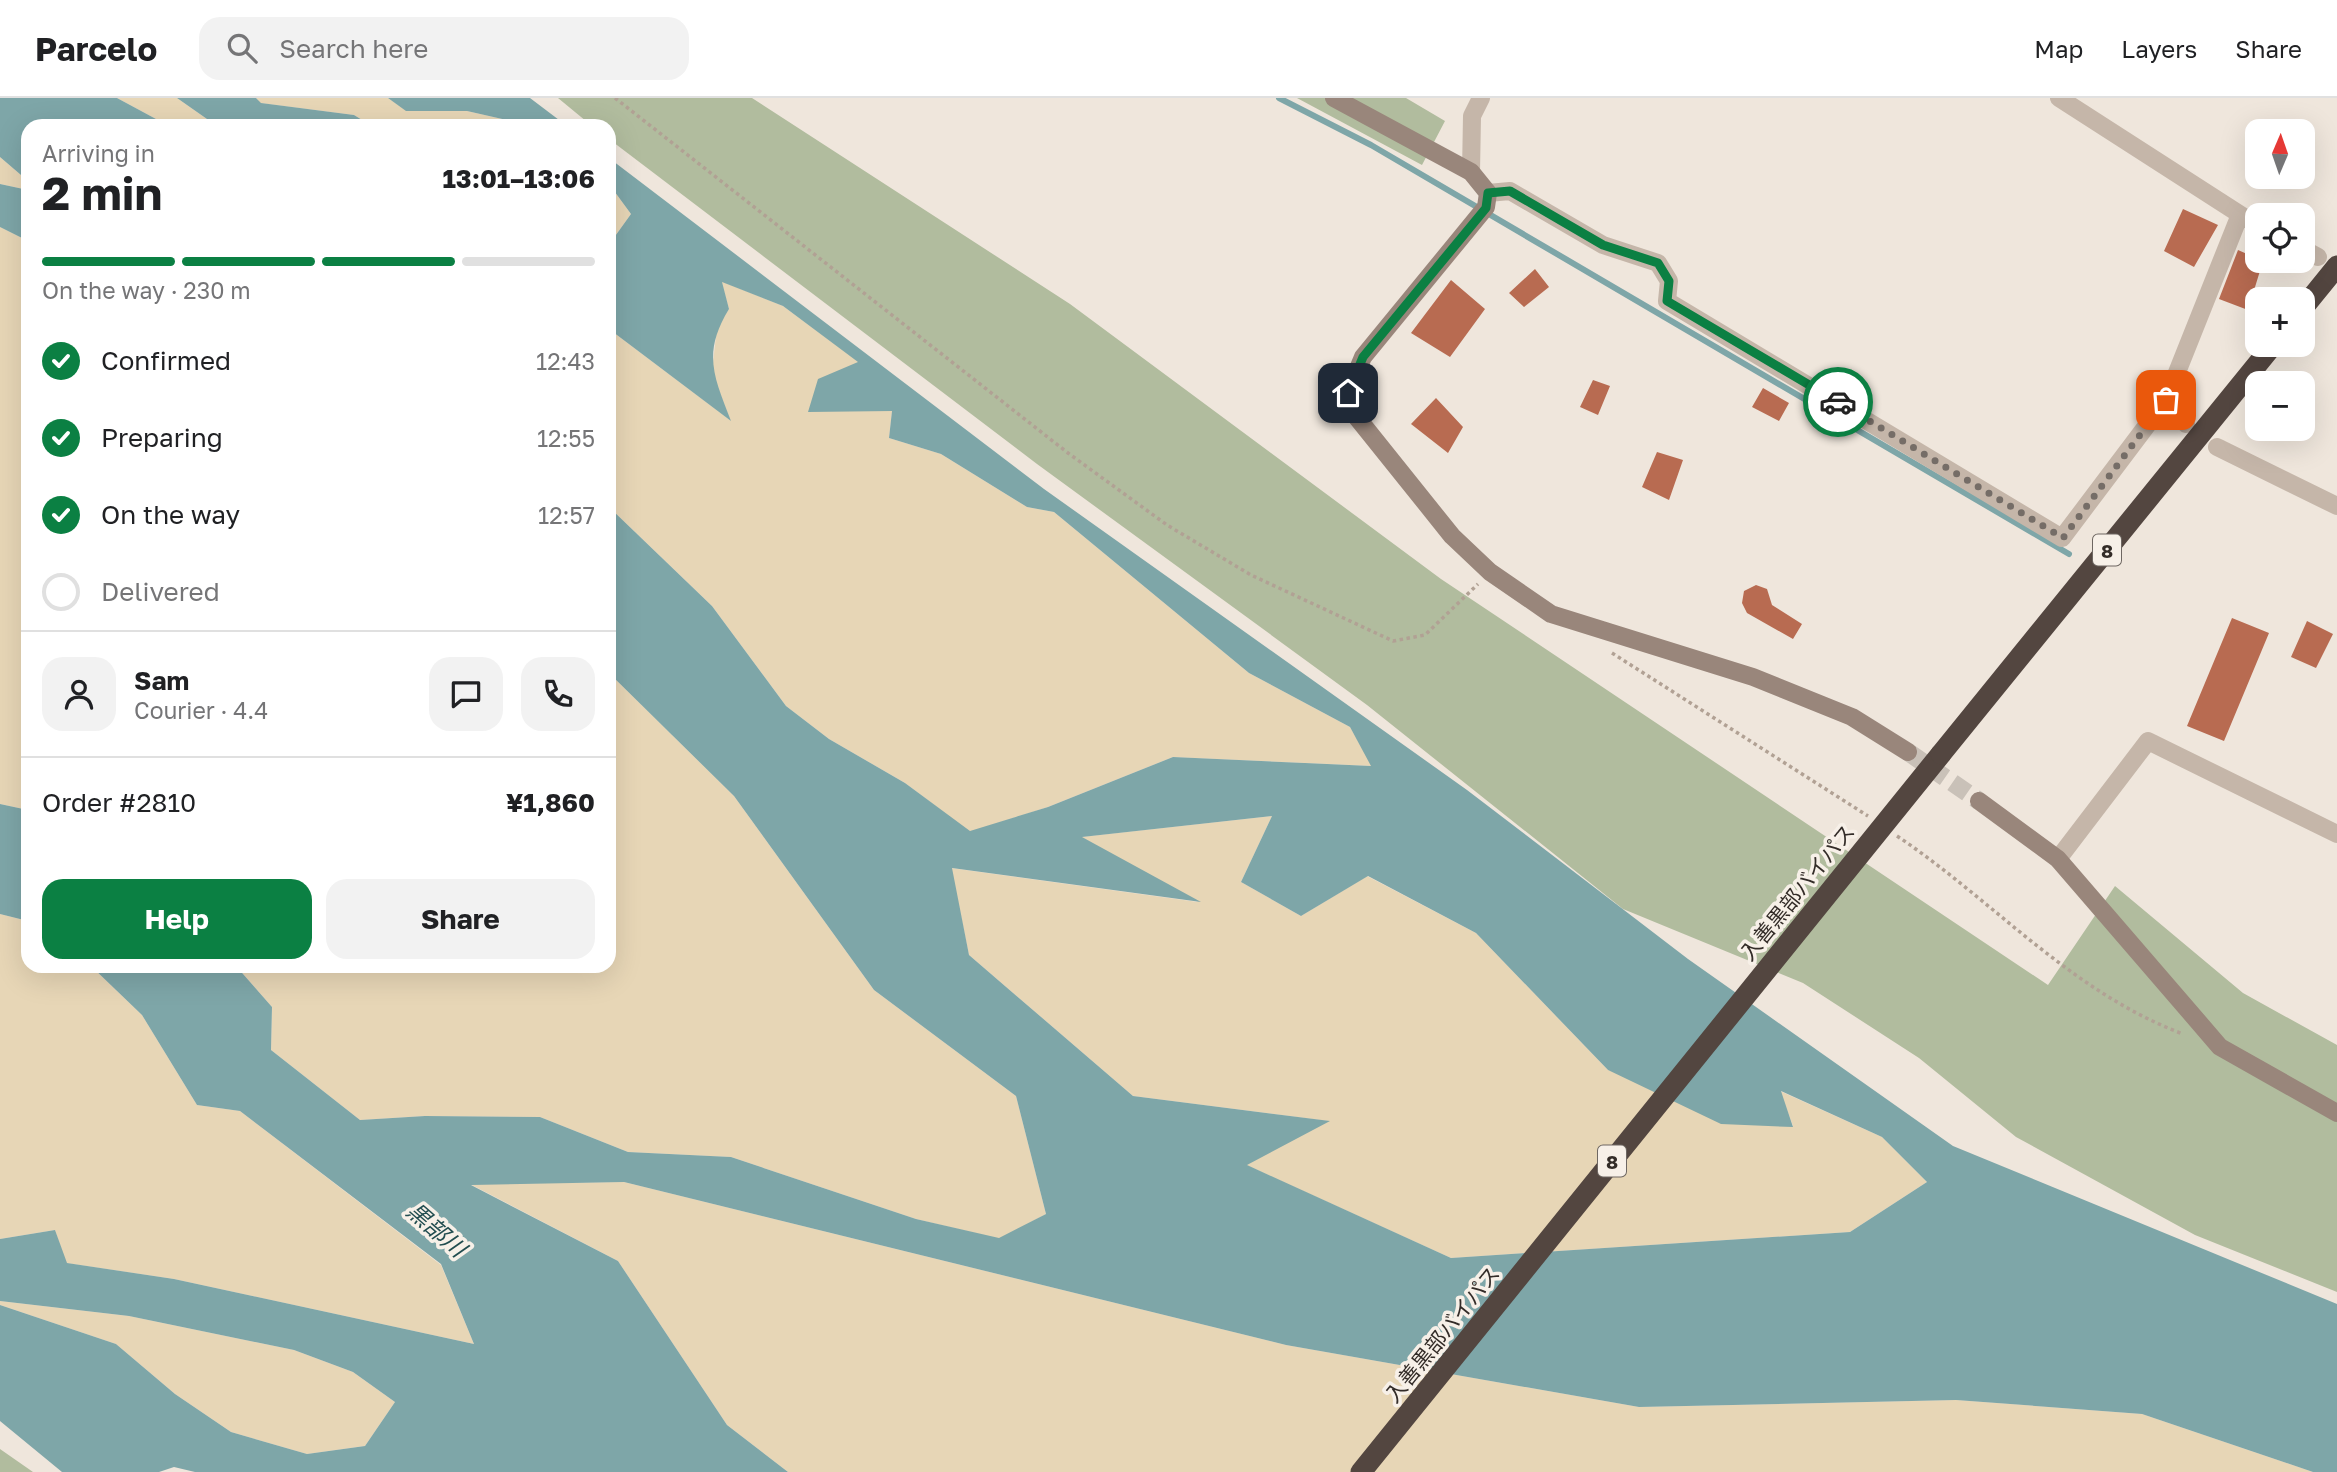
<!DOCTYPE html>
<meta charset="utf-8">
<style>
:root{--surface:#fff;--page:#f2f2f2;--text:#202124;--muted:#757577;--line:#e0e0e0;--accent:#0b8043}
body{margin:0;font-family:"Golos Text","Noto Sans JP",sans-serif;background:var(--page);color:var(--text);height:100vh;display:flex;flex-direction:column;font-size:26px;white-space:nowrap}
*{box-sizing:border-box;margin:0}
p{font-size:23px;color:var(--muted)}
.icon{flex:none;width:38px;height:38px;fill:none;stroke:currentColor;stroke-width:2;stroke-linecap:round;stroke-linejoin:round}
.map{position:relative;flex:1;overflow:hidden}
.sheet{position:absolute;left:21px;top:21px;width:595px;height:854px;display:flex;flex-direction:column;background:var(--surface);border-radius:21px;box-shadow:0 7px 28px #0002}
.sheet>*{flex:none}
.needle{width:46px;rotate:2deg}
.controls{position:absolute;left:2245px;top:21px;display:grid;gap:14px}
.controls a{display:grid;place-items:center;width:70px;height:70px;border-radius:14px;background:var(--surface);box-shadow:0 7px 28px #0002;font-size:35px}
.pin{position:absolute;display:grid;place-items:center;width:60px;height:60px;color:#fff;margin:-30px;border-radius:14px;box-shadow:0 4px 10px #0006}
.courier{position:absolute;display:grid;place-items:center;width:70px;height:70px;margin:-35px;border:5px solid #0b8043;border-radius:50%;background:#fff;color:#222;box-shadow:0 2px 9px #0007}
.head em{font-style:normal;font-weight:700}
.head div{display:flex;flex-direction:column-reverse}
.head{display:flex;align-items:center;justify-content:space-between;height:119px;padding:0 21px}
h1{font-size:46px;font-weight:700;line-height:52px}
.bar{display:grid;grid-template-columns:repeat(4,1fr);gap:10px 7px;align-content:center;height:84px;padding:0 21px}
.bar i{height:9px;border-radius:5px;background:var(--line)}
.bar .current{background:var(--accent)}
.bar p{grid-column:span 4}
.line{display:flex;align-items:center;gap:18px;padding:0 21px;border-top:2px solid var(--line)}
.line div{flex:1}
.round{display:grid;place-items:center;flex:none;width:74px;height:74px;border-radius:21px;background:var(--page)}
ol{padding:0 21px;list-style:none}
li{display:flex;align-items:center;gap:21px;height:77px}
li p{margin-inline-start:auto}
li .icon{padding:7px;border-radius:50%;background:var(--accent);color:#fff;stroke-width:4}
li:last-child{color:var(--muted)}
li i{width:38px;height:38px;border:4px solid var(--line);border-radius:50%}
.cta{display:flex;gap:14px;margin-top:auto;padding:14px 21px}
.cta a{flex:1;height:80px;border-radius:21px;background:var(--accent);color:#fff;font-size:28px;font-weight:700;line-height:80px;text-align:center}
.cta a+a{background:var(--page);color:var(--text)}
header{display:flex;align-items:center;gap:42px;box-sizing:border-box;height:98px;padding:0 35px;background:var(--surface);border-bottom:2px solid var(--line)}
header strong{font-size:33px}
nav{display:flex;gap:38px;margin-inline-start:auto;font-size:24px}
.search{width:490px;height:63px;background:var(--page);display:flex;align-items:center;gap:18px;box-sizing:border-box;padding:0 24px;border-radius:21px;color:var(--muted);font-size:26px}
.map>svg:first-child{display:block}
.green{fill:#b1bc9e}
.sand{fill:#e7d6b6}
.water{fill:#7ea6a8;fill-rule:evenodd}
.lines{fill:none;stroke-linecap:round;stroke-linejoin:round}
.stream{stroke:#7ea6a8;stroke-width:6}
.building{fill:#b86b51}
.secondary-tunnel{stroke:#c9c1b8;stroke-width:18;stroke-dasharray:18 9;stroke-linecap:butt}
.path{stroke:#b1a194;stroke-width:3.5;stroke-dasharray:3.5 3.5;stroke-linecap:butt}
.street{stroke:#c5b6a9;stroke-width:18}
.secondary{stroke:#99867b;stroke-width:18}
.highway{stroke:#534640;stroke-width:21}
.highway-bridge{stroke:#534640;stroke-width:21}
.done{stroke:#756d67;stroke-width:7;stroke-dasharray:0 12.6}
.route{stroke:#0b8043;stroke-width:9}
.labels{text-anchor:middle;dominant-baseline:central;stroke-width:7;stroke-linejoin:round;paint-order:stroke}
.shield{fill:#f7f0e8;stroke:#6e6762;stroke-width:2}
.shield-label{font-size:19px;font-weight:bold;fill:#332c28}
.street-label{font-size:21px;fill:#332c28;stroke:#f7f0e8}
.water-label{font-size:23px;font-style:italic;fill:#224d50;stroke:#f7f0e8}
</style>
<header>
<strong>Parcelo</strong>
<div class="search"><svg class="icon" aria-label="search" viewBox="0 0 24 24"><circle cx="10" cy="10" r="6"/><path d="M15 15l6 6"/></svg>Search here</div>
<nav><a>Map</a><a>Layers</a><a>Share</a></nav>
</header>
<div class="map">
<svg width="2337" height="1374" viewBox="0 0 2337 1374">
<rect width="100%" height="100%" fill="#efe6dc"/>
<path class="green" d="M558,0H752L1070,206L1441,481L2048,887L2115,788L2243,895L2337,947V1194L2195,1137L2016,1039L1919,960L1803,885L1623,811L1367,607L1037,366L609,41V28H592Z
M1297,0H1406L1445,23L1422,67Z
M0,1351L33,1374H0Z"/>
<path class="sand" d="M117,0H177L217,28H169Z
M256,0H388L407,13H467L534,28H372L354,17L260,5Z
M0,59L28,83V92L0,86Z
M609,86L631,116L613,141H609Z
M0,129L28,143V712L0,706Z
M721,183L783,208L859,264L892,313L889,340L941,356L1027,409L1054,414L1249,575L1350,629L1372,668L1173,659L1048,709L970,734L905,685L829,641L786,608L712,508L609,409V231L730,322L712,274L717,229L729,211Z
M609,575L734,698L874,892L1016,998L1046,1116L1000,1141L916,1121L731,1059L628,1054L540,1019L425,1018L360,1022L271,952L272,909L236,868H609Z
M1272,718L1241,784L1301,818L1367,778L1476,835L1608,972L1793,1028L1780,993L1882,1039L1927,1084L1850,1134L1451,1160L1246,1067L1328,1023L1133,998L969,857L951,770L1198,804L1081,739Z
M0,816L28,823V868H91L142,917L197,1007L240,1013L441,1167L474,1246L174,1181L66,1165L55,1132L0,1141Z
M624,1084L1286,1247L1639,1309L1956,1302L2142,1316L2313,1374H788L727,1327L618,1163L470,1086Z
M0,1203L129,1218L294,1252L353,1274L395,1304L365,1348L307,1356L231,1334L175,1296L116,1246L0,1207Z"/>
<path class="water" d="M0,0H117L169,28H28V83L0,59Z
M177,0H256L261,5L354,17L372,28H217Z
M388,0H530L567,28H534L467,13H406Z
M609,60L1044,391L1467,692L1688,861L1953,1048L2337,1206V1374H2313L2142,1316L1956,1302L1639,1309L1286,1247L624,1084L471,1087L618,1163L727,1327L788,1374H195L174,1369L159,1374H62L0,1323V1207L116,1246L175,1296L231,1334L307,1356L365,1348L395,1304L353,1274L294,1252L129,1218L0,1203V1141L55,1132L67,1165L174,1181L474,1246L441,1166L240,1013L197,1007L142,917L91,868H236L272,909L271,952L360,1022L425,1018L540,1019L628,1054L731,1059L916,1121L999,1140L1046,1116L1016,998L874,892L734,698L609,575V409L712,508L786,608L829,641L905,685L970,733L1048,709L1173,659L1371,668L1350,629L1249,575L1054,414L1027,409L941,356L889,340L892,313L808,314L818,281L858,264L783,208L722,184L729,211C702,255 714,279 731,323L609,231V141H613L631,116L609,86ZM1272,718L1241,784L1301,818L1368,778L1476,835L1608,972L1721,1026L1793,1029L1781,993L1882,1039L1927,1084L1850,1134L1451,1160L1247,1067L1330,1023L1133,998L969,857L952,770L1201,804L1082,739Z
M0,86L28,92V143L0,129Z
M0,706L28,712V823L0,816Z"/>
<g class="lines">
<path class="stream" d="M1279,0L1371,47L2069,456"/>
</g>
<path class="building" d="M2183,111L2218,127L2194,169L2164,153Z
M2238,152L2263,163L2248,212L2219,201Z
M1535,171L1549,189L1524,209L1509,195Z
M1451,182L1485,211L1450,259L1411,235Z
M1593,282L1610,288L1598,317L1580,309Z
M1763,290L1789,305L1779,323L1752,309Z
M1436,300L1463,329L1448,355L1411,326Z
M1657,354L1683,362L1669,402L1642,389Z
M1756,487L1767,491L1772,507L1802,526L1793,541L1747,515L1742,505L1744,493Z
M2232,520L2269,535L2224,643L2187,628Z
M2307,523L2333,536L2316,570L2291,559Z"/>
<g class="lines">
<path class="secondary-tunnel" d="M1908,654L1979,703"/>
<path class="path" d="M615,0L1068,355L1167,427L1251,477L1393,543L1425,537L1478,486
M1612,555L1868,718
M1897,738C1994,803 2071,894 2183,936"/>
<path class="street" d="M2059,0L2258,128
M1471,74L1472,18L1481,0
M1488,95L1510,93L1603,147L1658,165L1669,183L1667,203L2062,440L2166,302L2239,119
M2303,151L2318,159
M2166,302L2186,326
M2217,349L2337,408
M2058,761L2148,643L2337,736"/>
<path class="secondary" d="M1334,0L1471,74L1488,95L1486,109L1363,259L1348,295L1355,317L1452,438L1490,474L1551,516L1753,579L1852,619L1908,654
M1979,703L2058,761L2220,949L2337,1015"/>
<path class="highway" d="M1361,1374L1941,656"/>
<path class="highway-bridge" d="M2303,210L2337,168
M1941,656L2273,247"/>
</g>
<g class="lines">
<path class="done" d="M1838,304L2063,440L2166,302"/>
<path class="route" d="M1348,295L1363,259L1486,110L1488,95L1510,93L1603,147L1658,165L1669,183L1667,203L1838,304"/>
</g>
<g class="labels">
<g class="shield">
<rect x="2093" y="436.5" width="28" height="31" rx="5"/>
<rect x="1598" y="1047.5" width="28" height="31" rx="5"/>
</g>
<g class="shield-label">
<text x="2107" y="452">8</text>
<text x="1612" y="1063">8</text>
</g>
<g class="street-label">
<text transform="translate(1797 794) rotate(-51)">入善黒部バイパス</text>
<text transform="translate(1442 1236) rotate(-51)">入善黒部バイパス</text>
</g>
<g class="water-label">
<text transform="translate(437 1131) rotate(41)">黒部川</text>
</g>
</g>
</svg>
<div class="controls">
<a><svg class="needle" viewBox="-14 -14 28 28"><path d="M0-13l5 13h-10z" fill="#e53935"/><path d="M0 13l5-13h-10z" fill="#757577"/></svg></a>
<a><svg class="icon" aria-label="locate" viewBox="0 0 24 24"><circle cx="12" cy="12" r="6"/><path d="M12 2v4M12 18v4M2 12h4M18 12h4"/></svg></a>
<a>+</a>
<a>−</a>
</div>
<div class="pin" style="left:2166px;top:302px;background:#ea580c"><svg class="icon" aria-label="bag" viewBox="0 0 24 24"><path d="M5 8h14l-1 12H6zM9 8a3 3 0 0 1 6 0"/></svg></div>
<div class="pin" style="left:1348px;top:295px;background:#1f2937"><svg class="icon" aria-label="home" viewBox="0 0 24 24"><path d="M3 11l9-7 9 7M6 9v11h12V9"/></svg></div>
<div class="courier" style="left:1838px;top:304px"><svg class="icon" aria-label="car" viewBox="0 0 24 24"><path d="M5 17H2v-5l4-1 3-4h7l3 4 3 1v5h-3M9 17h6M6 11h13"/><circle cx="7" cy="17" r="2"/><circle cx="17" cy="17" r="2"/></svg></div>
<section class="sheet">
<div class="head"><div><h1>2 min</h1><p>Arriving in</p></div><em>13:01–13:06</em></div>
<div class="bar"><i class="current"></i><i class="current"></i><i class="current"></i><i></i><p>On the way · 230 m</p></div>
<ol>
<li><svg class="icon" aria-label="check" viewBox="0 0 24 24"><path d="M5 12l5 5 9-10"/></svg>Confirmed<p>12:43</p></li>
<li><svg class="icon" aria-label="check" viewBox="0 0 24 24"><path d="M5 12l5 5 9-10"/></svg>Preparing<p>12:55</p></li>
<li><svg class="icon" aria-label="check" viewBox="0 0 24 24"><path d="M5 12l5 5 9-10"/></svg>On the way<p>12:57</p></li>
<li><i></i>Delivered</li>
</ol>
<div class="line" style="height:126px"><a class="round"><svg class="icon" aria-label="person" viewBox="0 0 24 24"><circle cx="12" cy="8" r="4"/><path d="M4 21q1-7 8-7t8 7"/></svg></a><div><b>Sam</b><p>Courier · 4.4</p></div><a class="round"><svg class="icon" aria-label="chat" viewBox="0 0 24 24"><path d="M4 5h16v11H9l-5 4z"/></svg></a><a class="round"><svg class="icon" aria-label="phone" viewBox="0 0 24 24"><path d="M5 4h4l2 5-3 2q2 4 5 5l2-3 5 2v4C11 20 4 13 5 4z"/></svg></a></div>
<div class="line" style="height:91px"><div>Order #2810</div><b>¥1,860</b></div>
<div class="cta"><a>Help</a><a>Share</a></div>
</section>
</div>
